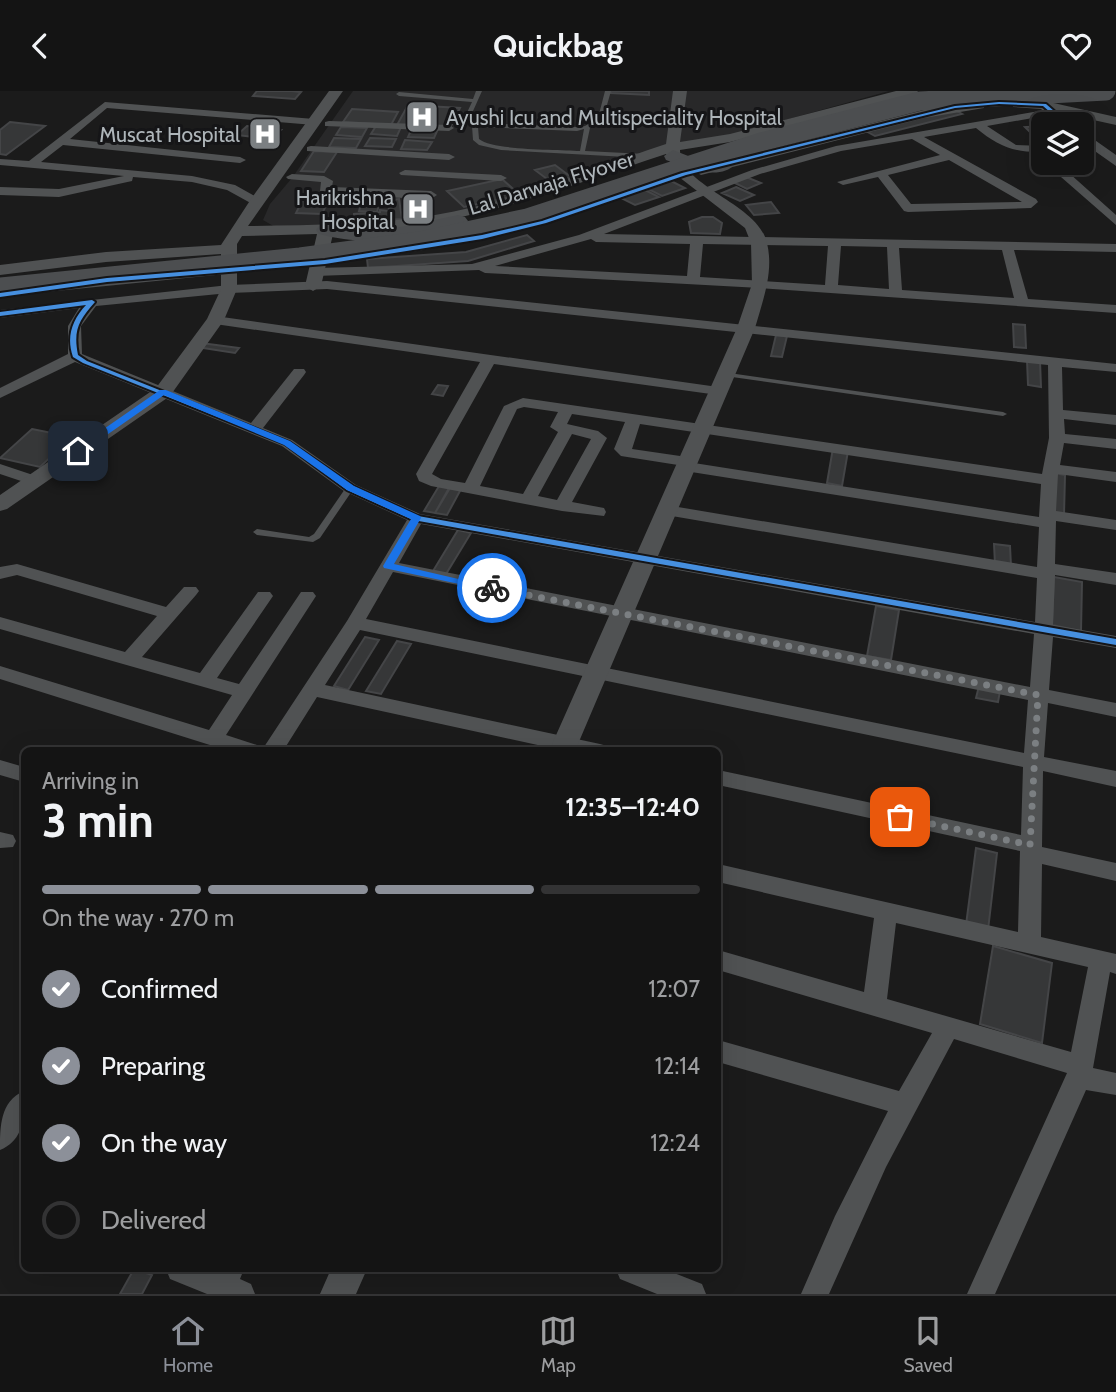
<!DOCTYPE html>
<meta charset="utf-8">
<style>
:root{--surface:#141414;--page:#212122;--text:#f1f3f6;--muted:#9d9ea0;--line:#333334;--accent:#8c9099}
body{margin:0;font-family:Cabin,sans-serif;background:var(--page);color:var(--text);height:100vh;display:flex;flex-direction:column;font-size:26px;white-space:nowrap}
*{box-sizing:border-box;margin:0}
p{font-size:23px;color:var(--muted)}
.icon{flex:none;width:38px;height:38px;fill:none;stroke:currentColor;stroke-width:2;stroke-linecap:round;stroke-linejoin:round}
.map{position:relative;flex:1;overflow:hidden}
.panel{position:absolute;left:21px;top:656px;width:700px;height:525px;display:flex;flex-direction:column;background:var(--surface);border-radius:10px;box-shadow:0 7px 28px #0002,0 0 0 2px var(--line)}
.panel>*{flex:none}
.buttons{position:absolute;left:1031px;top:21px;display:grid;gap:14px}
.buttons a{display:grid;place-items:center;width:63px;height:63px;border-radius:10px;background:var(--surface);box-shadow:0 7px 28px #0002,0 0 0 2px var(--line);font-size:35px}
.pin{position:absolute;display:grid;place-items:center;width:60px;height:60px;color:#fff;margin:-30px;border-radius:14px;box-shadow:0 4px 10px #0006}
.courier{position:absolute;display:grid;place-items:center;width:70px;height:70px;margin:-35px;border:5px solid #1a73e8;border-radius:50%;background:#fff;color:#222;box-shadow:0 2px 9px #0007}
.overview em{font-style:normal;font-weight:700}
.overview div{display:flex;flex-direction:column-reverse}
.overview{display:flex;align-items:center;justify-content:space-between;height:119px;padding:0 21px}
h1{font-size:46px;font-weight:700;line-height:52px}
.bar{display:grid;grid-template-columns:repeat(4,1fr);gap:10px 7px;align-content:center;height:84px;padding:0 21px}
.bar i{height:9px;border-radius:5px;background:var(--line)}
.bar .current{background:var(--accent)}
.bar p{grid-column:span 4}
ol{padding:0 21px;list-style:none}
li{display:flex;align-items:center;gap:21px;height:77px}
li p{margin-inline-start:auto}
li .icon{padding:7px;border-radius:50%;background:var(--accent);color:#fff;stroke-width:4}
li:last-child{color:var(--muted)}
li i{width:38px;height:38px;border:4px solid var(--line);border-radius:50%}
header{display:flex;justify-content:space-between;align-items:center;height:91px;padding:0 21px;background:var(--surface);font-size:32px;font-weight:700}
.dock{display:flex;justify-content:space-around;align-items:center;height:98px;border-top:2px solid var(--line);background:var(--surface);font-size:19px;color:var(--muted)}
.dock a{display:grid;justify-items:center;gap:4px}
.dock .current{color:var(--accent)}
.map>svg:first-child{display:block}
.built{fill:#282829}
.building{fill:#363738;stroke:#444547;stroke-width:2}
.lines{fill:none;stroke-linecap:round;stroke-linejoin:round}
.service{fill:#505253;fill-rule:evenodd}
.minor{fill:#505253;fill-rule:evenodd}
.tertiary{fill:#505253;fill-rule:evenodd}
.secondary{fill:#4e5050;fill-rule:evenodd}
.trunk{fill:#4c4e50;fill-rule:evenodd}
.trunk-bridge{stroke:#4c4e50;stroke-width:19}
.cycleway-casing{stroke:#151517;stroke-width:4}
.cycleway{fill:#468fdf;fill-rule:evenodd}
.route{fill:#1a73e8}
.done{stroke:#7b7f82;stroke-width:7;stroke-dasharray:0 12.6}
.labels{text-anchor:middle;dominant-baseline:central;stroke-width:6;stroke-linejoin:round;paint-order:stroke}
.far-poi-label{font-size:21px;fill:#aeb5b9;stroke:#151517;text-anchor:end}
.far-street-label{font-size:21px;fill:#aeb5b9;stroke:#151517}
</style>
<header><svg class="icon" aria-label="back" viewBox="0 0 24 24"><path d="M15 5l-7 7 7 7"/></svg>Quickbag<svg class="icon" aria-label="heart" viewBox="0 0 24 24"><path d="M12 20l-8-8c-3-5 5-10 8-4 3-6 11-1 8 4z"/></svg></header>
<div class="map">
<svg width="1116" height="1203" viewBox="0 0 1116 1203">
<rect width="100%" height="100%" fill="#1b1b1b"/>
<path class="built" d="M353,0H889L728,45L676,54L511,108L439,126L368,136H275L263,129L270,113L292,87Z"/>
<path class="building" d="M257,0H292L301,1L295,8L253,5Z
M611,0H649V4L611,2Z
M408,14L460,17L450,37L397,34Z
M352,18L398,21L391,34L343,31Z
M953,18L962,23L875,45L866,40Z
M10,31L45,35L6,64L0,63V39Z
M247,35L281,39L271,48L237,44Z
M376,35L401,36L397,45L371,43Z
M1043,35V42L1032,43L1025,36Z
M341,36L367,37L362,46L336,44Z
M412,37L438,38L434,47L408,46Z
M334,47L361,48L356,57L329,56Z
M370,47L396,48L392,56L365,55Z
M405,49L432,51L427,59L401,58Z
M314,60L337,61L324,81L301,80Z
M555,74L571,86L551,91L535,79Z
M746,86L761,92L747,98L733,91Z
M502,88L520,104L464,116L447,100Z
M671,90L685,97L662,105L648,98Z
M736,96L754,104L740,110L722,102Z
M645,99L659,106L635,114L621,107Z
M364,103H382L377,121L359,120Z
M304,106H330L322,123L296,122Z
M399,108L402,128L354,131V123L380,121V119L389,120L388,109Z
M771,111L779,122L754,124L746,114Z
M424,114L430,120L412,124L407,118Z
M702,126H713L722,132L720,143L691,142L689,131Z
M527,144L534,150L468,170L368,177L367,168L466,161Z
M1013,233L1025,234L1026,257L1014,256Z
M776,244L787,245L782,266L771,265Z
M201,252L239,257L235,262L197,256Z
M1027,269L1040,270L1041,296L1028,294Z
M438,294L448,295L443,305L432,303Z
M32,338L72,346L40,376L0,367Z
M833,357L848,360L842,395L827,392Z
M1054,382L1065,384L1064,424L1053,423Z
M439,395L449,397L435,422L424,420Z
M450,397L461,398L447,424L435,422Z
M458,439L471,442L446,483L433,480Z
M994,453L1010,455L1011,475L995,473Z
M1054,486L1082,491L1081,540L1052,534Z
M876,515L899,519L891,569L867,565Z
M365,546L379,549L348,599L334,595Z
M397,550L411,553L381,603L366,600Z
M979,595L1000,600L998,611L976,607Z
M976,757L997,762L988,839L966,834Z
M993,855L1052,872L1042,952L980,933Z
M134,1178L152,1184L142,1203H120Z"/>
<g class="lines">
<path class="service" d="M476,0H482L469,29L476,32L577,36L585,35L598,27L605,0H611L603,28L590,37L585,60L645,63L648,65L645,67L501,59L479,54L473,49L472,35L463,30L472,11L399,5L396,3L399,1L473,8ZM478,36L577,40L584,38L580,60C558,58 494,60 479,48Z
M722,281L1003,321L1007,323L1003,325L725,285H722Z
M347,395H350L354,397L320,447L313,451L257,444L253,441L257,438L309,446L314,443Z"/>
<path class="minor" d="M105,11L314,28L319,31L314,34L107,17L70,48L240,66L246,69L240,72L63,54L41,71L192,85L235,94L260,108L262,111L256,115L227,99L192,91L133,86L132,90L59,106L0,104V96L59,98L124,85L0,74V68L29,70Z
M1051,18L1055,19V23L987,35L1016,54L1043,55V61C1014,62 998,55 976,37L924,46L1036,108L1038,111L1031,117L908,121L904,120L878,86L843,94L837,91L940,64L912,48L841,60L760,83L604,143L1116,153V161L1014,159L1028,208L1116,214V222L760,197L485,182L479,179L316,185L310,181L316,177L472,173L579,144L752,79L836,55ZM949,69L1022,111L911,113L888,84ZM591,148L596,151L690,153L687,185L495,175ZM703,153L828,155L825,194L700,186ZM841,155L887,156L889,198L838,194ZM899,157L1002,159L1014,207L902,199Z
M329,30L449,34L454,37L449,40L325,35V31Z
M311,55L449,63L455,66L449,69L307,60V56Z
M405,79L501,84L507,87L501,90L401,84L399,82Z
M1061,82H1069L1116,124V134L1061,86Z
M292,83L324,85L333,90L332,96L431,100L437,104L431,108L331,104L320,100L321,91L288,88L286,86Z
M327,190L1116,273V281L1062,276L1063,319L1116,324V334L1064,328L1065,343L1116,348V358L1064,352L1060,374L1116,381V391L1058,383L1056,420L1116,429V439L1056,430L1055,473L1116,482V494L1055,484L1053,534L1116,545V557L1053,546L1049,599L1116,612V626L1048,612L1044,666L1116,680V696L1043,680L1042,756L1116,772V790L1042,773L1041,846L1116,863V883L1110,881L1093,977L1116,982V1004L1086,999L995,1203H967L1067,982L954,948L886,1076L829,1203H801L835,1125L888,1020L718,971V949L899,1000L932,942L718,879V859L864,901L874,827L718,791V773L1018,841L1020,760L718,694V679L1021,744L1023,676L360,539L325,594L600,653L607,655L610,660H565L317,606L283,660H229L0,588V575L209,639L232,604L0,538V526L125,561L157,525L17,484L0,488V476L17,473L166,516L184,496H196L199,500L196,504L142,566L200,582L258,501H270L273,505L217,587L239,593L301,501H313L316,505L226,644L260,655L262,659L347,530L407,429L344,400L282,355L75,271L0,307V297L68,263V235L79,217L0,227V219L229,194ZM327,198L1048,274L1049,347L1042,383L523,307L504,315L465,392L441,388L432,383L494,273L718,304L725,300L718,296L215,225L208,229L215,233L480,271L416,383L419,390L431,395L562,420L604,425L606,421L604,417L572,411L607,347L598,340L567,333L572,323L625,331L614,358L621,365L678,374L679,378L685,380L1039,436L1037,476L666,414L658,419L666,424L1037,487L1035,531L420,423L356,394L292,349L263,337L304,284L306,281L304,278H294L251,332L82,263L81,235L96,215L229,202ZM524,316L558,321L550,336L558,341L523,403L480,395L517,318ZM640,333L1041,393L1039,426L694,372L693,368L687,366L632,358ZM572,343L591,348L557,409L538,405ZM421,433L1034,543L1030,596L399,472ZM393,481L1028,609L1024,662L366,528ZM896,832L1088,876L1071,961L887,908Z
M0,373L42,387L44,390L36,395L0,383Z
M0,669L24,676V691L0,684Z
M0,741L13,744L16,750L13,756L0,757Z
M24,1000C26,1023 24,1050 0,1059C0,1036 0,1010 24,1000Z
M166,1178H244L240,1188L251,1193L255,1203H207L170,1188Z
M616,1178H664L702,1193L706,1203H657L620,1188Z"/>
<path class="tertiary" d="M329,0H343L248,135C311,134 373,134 435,124C514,111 591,78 666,53L673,0H687L680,51L730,43L896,0H918L916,3L730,51L680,59C680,96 758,112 767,152C774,181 763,209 755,237L575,660H549L737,237L752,193L751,152L745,137L679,86L666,63C557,99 449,141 333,143L321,195L313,200L305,195L317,143L242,145L237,153V198L224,229L170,305L7,418L0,420V404L156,297L207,228L221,198V163L106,171L0,184V174L106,161L221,154L251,108Z
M1018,9L1049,11L1074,33H1059L1041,18L1013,16V10Z
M979,10L984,11V17L924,27L701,84L694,80L696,77L924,19Z
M1082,40L1116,64V75L1082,51Z
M331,1178H367L356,1203H320Z"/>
<path class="secondary" d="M1016,0H1032L1049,11L1116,26V34L1039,17Z"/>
<path class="trunk" d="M673,59L701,70L726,67L735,73C720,91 684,76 666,69L664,65Z
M458,124L465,126L468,130L465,134C416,146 369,157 319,143L316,139L319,135C334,131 357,140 375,139C403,137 430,130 458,124Z"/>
<path class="trunk-bridge" d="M0,196L300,166L420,150L527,127L761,51L920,10L1106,0"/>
<defs>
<path id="cycleway" d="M999,11L1046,13L1069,33H1064L1043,15L999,13L955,17L686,84L546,132L482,148L325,173L107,191L0,206V202L107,187L325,169L482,144L542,130L682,82L955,15Z
M92,209L95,211C79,229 73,239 78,264L87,270L289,351L353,395L418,425L1116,548V554L413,429L347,399L285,353L83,272L73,266C66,246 72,229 86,214L0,225V221Z"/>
</defs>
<use href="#cycleway" class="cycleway-casing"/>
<use href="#cycleway" class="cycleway"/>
</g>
<path class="route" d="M160,299H166L290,350L354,395L420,425L421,427L394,473L497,497L492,500L384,477L383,475L411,428L347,399L284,354L164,304L81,362H75V358Z"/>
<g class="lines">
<path class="done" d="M492,497L1038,604L1030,754L900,726"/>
</g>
<defs>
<symbol id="hospital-square" viewBox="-11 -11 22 22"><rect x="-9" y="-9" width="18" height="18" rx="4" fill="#7b7f82" stroke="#151517"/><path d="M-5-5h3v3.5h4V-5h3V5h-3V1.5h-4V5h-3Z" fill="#fff"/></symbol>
</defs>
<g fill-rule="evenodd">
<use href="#hospital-square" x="403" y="7" width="38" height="38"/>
<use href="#hospital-square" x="246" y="24" width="38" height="38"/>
<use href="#hospital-square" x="399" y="99" width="38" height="38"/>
</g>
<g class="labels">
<g class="far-poi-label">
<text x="446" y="26" text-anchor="start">Ayushi Icu and Multispeciality Hospital</text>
<text x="240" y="43">Muscat Hospital</text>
<text x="394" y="106">Harikrishna<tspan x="394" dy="24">Hospital</tspan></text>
</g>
<g class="far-street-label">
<text transform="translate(551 92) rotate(-17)">Lal Darwaja Flyover</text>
</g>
</g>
</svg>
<div class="buttons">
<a><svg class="icon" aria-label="layers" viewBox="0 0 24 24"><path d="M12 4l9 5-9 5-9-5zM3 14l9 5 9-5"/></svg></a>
</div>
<div class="pin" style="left:900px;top:726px;background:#ea580c"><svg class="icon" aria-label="bag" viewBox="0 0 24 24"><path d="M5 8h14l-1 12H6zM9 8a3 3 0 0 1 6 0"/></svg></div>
<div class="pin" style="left:78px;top:360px;background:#1f2937"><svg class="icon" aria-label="home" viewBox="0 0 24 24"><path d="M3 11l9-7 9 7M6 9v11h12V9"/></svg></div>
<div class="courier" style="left:492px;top:497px"><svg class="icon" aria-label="bike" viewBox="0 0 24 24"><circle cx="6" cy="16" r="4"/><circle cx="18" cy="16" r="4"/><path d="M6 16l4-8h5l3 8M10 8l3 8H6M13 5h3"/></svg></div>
<section class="panel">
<div class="overview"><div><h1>3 min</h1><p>Arriving in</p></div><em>12:35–12:40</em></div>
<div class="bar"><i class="current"></i><i class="current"></i><i class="current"></i><i></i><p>On the way · 270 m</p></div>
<ol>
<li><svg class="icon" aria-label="check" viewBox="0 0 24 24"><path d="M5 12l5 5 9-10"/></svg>Confirmed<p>12:07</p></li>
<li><svg class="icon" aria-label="check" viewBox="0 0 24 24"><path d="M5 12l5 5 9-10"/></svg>Preparing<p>12:14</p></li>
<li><svg class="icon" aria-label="check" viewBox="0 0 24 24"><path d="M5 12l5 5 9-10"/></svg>On the way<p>12:24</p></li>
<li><i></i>Delivered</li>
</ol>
</section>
</div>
<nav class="dock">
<a class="current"><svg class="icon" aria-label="home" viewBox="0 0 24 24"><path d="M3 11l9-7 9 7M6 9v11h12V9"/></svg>Home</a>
<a><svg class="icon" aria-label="map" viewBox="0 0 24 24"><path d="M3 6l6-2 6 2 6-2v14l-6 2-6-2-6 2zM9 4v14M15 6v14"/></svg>Map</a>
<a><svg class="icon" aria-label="saved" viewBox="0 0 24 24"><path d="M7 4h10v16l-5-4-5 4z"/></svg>Saved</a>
</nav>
